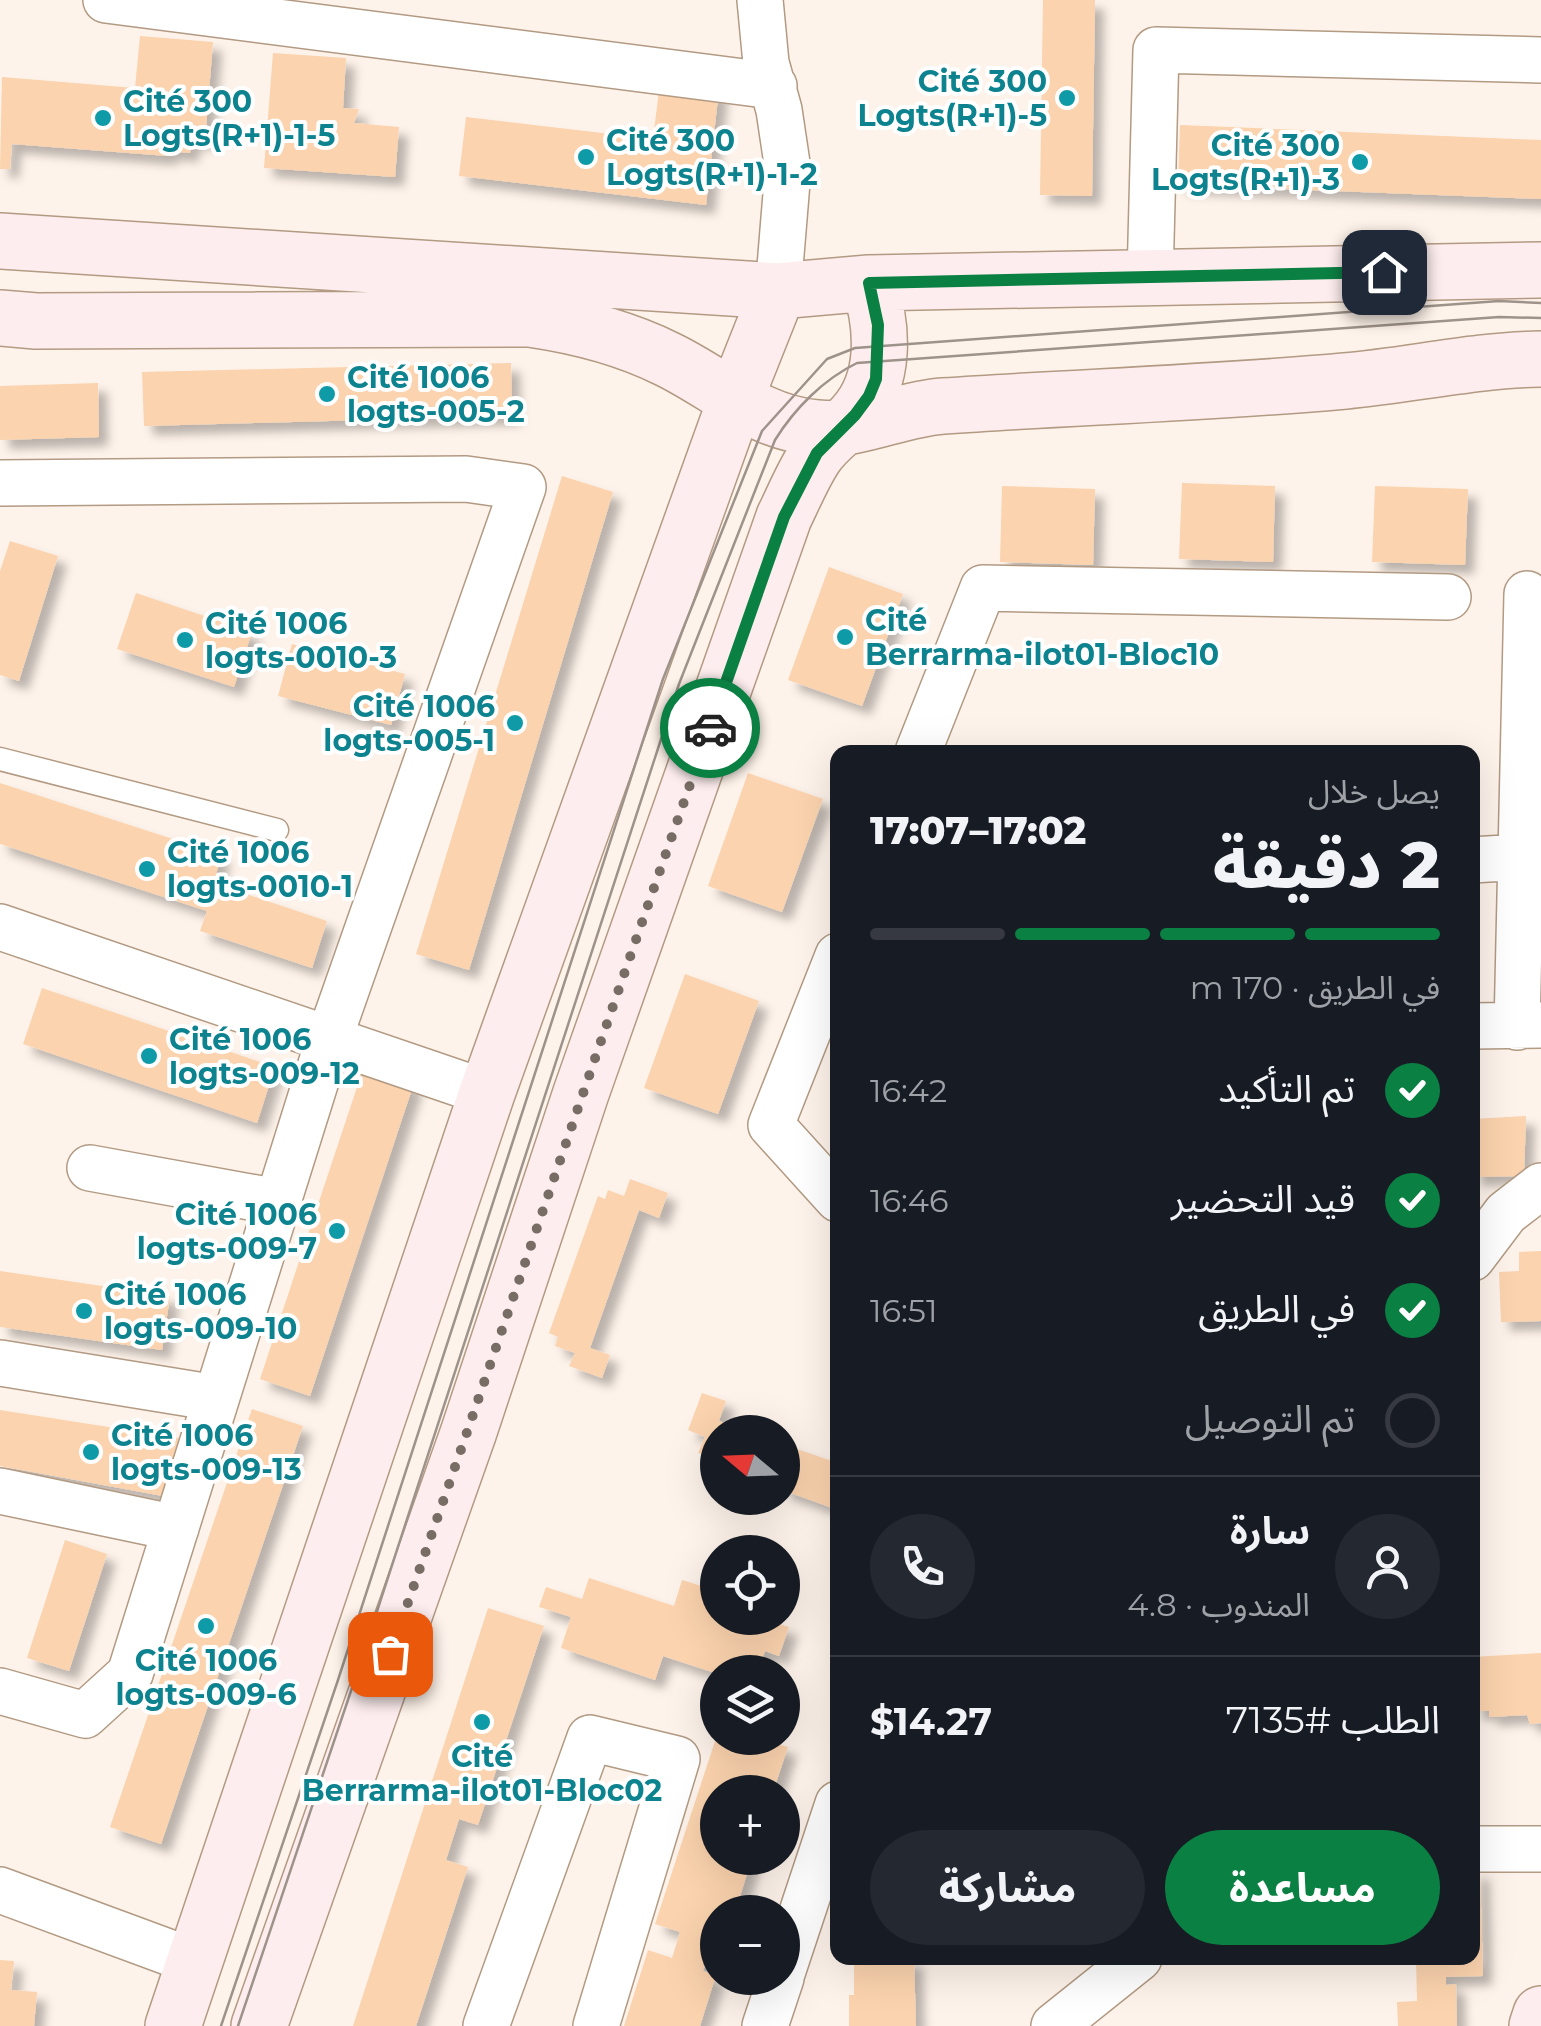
<!DOCTYPE html>
<html lang="ar">
<meta charset="utf-8">
<style>
:root{--surface:#171b24;--page:#242831;--text:#f1f3f6;--muted:#9ea1a6;--line:#363941;--accent:#0b8043}
body{margin:0;font-family:Montserrat,"Noto Sans Arabic",sans-serif;background:var(--page);color:var(--text);direction:rtl;height:100vh;display:flex;flex-direction:column;font-size:38px;white-space:nowrap}
*{box-sizing:border-box;margin:0}
p{font-size:32px;color:var(--muted)}
.icon{flex:none;width:55px;height:55px;fill:none;stroke:currentColor;stroke-width:2;stroke-linecap:round;stroke-linejoin:round}
.map{position:relative;flex:1;overflow:hidden;direction:ltr}
.details{position:absolute;left:830px;top:745px;width:650px;height:1220px;display:flex;flex-direction:column;background:var(--surface);border-radius:20px;box-shadow:0 10px 40px #0002;direction:rtl}
.details>*{flex:none}
.needle{width:65px;rotate:289deg}
.controls{position:absolute;left:700px;top:1415px;display:grid;gap:20px}
.controls a{display:grid;place-items:center;width:100px;height:100px;border-radius:50%;background:var(--surface);box-shadow:0 10px 40px #0002;font-size:50px}
.pin{position:absolute;display:grid;place-items:center;width:85px;height:85px;color:#fff;margin:-42px;border-radius:20px;box-shadow:0 5px 15px #0006}
.courier{position:absolute;display:grid;place-items:center;width:100px;height:100px;margin:-50px;border:8px solid #0b8043;border-radius:50%;background:#fff;color:#222;box-shadow:0 2px 12px #0007}
.summary em{font-style:normal;font-weight:800}
.summary div{display:flex;flex-direction:column-reverse}
.summary{display:flex;align-items:center;justify-content:space-between;height:170px;padding:0 40px}
h1{font-size:65px;font-weight:800;line-height:75px}
.bar{display:grid;grid-template-columns:repeat(4,1fr);gap:15px 10px;align-content:center;height:120px;padding:0 40px}
.bar i{height:12px;border-radius:8px;background:var(--line)}
.bar .active{background:var(--accent)}
.bar p{grid-column:span 4}
.line{display:flex;align-items:center;gap:25px;padding:0 40px;border-top:2px solid var(--line)}
.line div{flex:1}
.round{display:grid;place-items:center;flex:none;width:105px;height:105px;border-radius:52px;background:var(--page)}
ol{padding:0 40px;list-style:none}
li{display:flex;align-items:center;gap:30px;height:110px}
li p{margin-inline-start:auto}
li .icon{padding:10px;border-radius:50%;background:var(--accent);color:#fff;stroke-width:4}
li:last-child{color:var(--muted)}
li i{width:55px;height:55px;border:5px solid var(--line);border-radius:50%}
.button{display:flex;gap:20px;margin-top:auto;padding:20px 40px}
.button a{flex:1;height:115px;border-radius:60px;background:var(--accent);color:#fff;font-size:40px;font-weight:800;line-height:115px;text-align:center}
.button a+a{background:var(--page);color:var(--text)}
.map>svg:first-child{display:block}
.building{fill:#fbd3ae;filter:url(#shadow)}
.lines{fill:none;stroke-linecap:round;stroke-linejoin:round}
.lane-casing{stroke:#b29a83;stroke-width:25}
.street-casing{stroke:#b29a83;stroke-width:48}
.secondary-casing{stroke:#b29a83;stroke-width:58}
.lane{stroke:#fff;stroke-width:22}
.street{stroke:#fff;stroke-width:45}
.secondary{stroke:#fdedee;stroke-width:55}
.tram{stroke:#9e938a;stroke-width:2.5}
.done{stroke:#776d64;stroke-width:10;stroke-dasharray:0 18}
.route{stroke:#0b8043;stroke-width:12}
.culture-dot{fill:#0f9aa8;stroke:#fff;stroke-width:4}
.labels{text-anchor:middle;dominant-baseline:central;stroke-width:8;stroke-linejoin:round;paint-order:stroke}
.culture-label{font-size:30px;font-weight:bold;fill:#0d838f;stroke:#fff;text-anchor:start}
</style>
<div class="map">
<svg width="1541" height="2026" viewBox="0 0 1541 2026">
<defs>
<filter id="shadow"><feDropShadow dx="9" dy="9" stdDeviation="5" flood-color="#0004"/></filter>
</defs>
<rect width="100%" height="100%" fill="#fef3ea"/>
<path class="building" d="M1043,0H1095L1092,196L1040,195Z
M140,36L213,42L205,141L191,140L190,153L169,151L168,156L12,144L10,169H0L2,77L135,88Z
M273,53L346,58L343,108L359,109L354,123L399,127L395,177L264,168Z
M660,82L719,89L706,205L459,176L466,117L653,139Z
M1180,125L1541,140V199L1178,185Z
M511,363L512,416L144,426L142,372Z
M98,383L99,437L0,440V386Z
M562,476L613,492L469,970L416,954Z
M1182,483L1275,486L1273,562L1179,559Z
M1002,486L1095,489L1093,565L1000,562Z
M1375,486L1468,489L1465,565L1372,562Z
M10,541L58,556L19,681L0,675V571Z
M829,567L903,594L862,706L788,680Z
M136,593L252,632L234,687L117,649Z
M292,644L405,674L391,725L278,696Z
M748,773L823,799L782,912L708,886Z
M0,783L222,855L213,883L327,921L312,968L200,931L207,911L0,844Z
M685,974L759,1001L718,1114L644,1088Z
M42,988L275,1067L257,1123L23,1044Z
M364,1066L414,1083L310,1396L260,1379Z
M1526,1116L1524,1176L1472,1177V1119Z
M630,1179L668,1193L659,1218L639,1210L590,1348L610,1355L602,1378L569,1366L575,1353L555,1346L558,1337L549,1333L598,1196L605,1199L608,1190L624,1196Z
M1541,1251V1321L1501,1322L1499,1272L1519,1271V1252Z
M0,1271L170,1296L162,1350L0,1327Z
M702,1393L726,1401L719,1421L749,1432H718V1468L705,1463L708,1456L698,1453L705,1437L688,1430Z
M252,1409L303,1426L161,1844L110,1827Z
M0,1410L185,1439L168,1497L0,1466Z
M782,1444L838,1463V1510L782,1490Z
M65,1540L107,1554L69,1671L27,1658Z
M589,1578L674,1606L682,1580L718,1591V1618H766V1620L789,1627L779,1656L765,1651L757,1672L718,1674L663,1656L655,1680L561,1648L571,1617L539,1607L546,1587L582,1599Z
M488,1608L544,1626L478,1825L459,1819L446,1860L468,1867L416,2026H353Z
M1541,1653V1723L1530,1724L1527,1715L1489,1717V1711H1473L1472,1657Z
M716,1738H757L788,1747L773,1792H718V1858H752L735,1912H718V1935L715,1934L703,1971L716,1975L700,2026H624L648,1950L672,1958L680,1932L655,1924Z
M1472,1871H1480L1483,1976L1446,1977V1985L1456,1984L1457,2026H1398L1397,2002L1417,2001L1416,1958H1472Z
M854,1958H914L916,2026H849V1995H854Z
M0,1960L14,1961L11,1990L37,1992L34,2026H0Z"/>
<g class="lines">
<defs>
<path id="lane" d="M0,759L277,830"/>
<path id="street" d="M106,0L774,86
M760,0L766,63L779,110L788,170L778,291
M1150,279L1156,50L1541,60
M0,483L466,479L523,487L329,1039L130,1674L85,1715L0,1691
M918,752L983,588L1448,597
M1472,860L1521,857
M0,927L487,1093
M838,956L771,1125L838,1199
M1472,1026L1541,1025
M1517,1027L1527,594
M90,1168L278,1202
M1472,1258L1506,1213L1541,1186
M0,1363L216,1398
M0,1491L176,1528
M1472,1849H1541
M0,1890L195,1962
M782,1973L838,1804
M486,2026L590,1738L677,1759L596,2026
M765,2026L781,1978
M1054,2026L1139,1958"/>
<path id="secondary" d="M0,241L778,291L869,283L1541,270
M0,318L36,321L530,319C578,326 623,337 667,359C719,384 757,423 817,428C857,432 900,409 943,406C1077,397 1211,393 1345,381C1411,375 1475,360 1541,359
M173,2026L487,1093L745,374L778,291
M259,2026L469,1431L581,1093L784,517C794,497 803,474 816,455C826,440 843,429 854,416C887,380 883,326 869,283
M1537,2026L1541,2014"/>
</defs>
<use href="#lane" class="lane-casing"/>
<use href="#street" class="street-casing"/>
<use href="#secondary" class="secondary-casing"/>
<use href="#lane" class="lane"/>
<use href="#street" class="street"/>
<use href="#secondary" class="secondary"/>
<path class="tram" d="M221,2026L338,1680L663,679L762,431L827,359L855,348L1499,301L1541,303
M238,2026L353,1685L679,684L775,440C795,408 824,379 857,363L1499,317L1541,318"/>
</g>
<g class="lines">
<path class="done" d="M390,1654C498,1346 601,1036 710,728"/>
<path class="route" d="M710,728L784,517L817,453L855,415L869,396L876,379L878,325L869,283L1384,272"/>
</g>
<g class="culture-dot">
<circle cx="1067" cy="98" r="10"/>
<circle cx="103" cy="118" r="10"/>
<circle cx="586" cy="157" r="10"/>
<circle cx="1360" cy="162" r="10"/>
<circle cx="327" cy="394" r="10"/>
<circle cx="845" cy="637" r="10"/>
<circle cx="185" cy="640" r="10"/>
<circle cx="515" cy="723" r="10"/>
<circle cx="147" cy="869" r="10"/>
<circle cx="149" cy="1056" r="10"/>
<circle cx="337" cy="1231" r="10"/>
<circle cx="84" cy="1311" r="10"/>
<circle cx="91" cy="1452" r="10"/>
<circle cx="206" cy="1626" r="10"/>
<circle cx="482" cy="1722" r="10"/>
</g>
<g class="labels">
<g class="culture-label">
<text x="1047" y="81" text-anchor="end">Cité 300<tspan x="1047" dy="34">Logts(R+1)-5</tspan></text>
<text x="123" y="101">Cité 300<tspan x="123" dy="34">Logts(R+1)-1-5</tspan></text>
<text x="606" y="140">Cité 300<tspan x="606" dy="34">Logts(R+1)-1-2</tspan></text>
<text x="1340" y="145" text-anchor="end">Cité 300<tspan x="1340" dy="34">Logts(R+1)-3</tspan></text>
<text x="347" y="377">Cité 1006<tspan x="347" dy="34">logts-005-2</tspan></text>
<text x="865" y="620">Cité<tspan x="865" dy="34">Berrarma-ilot01-Bloc10</tspan></text>
<text x="205" y="623">Cité 1006<tspan x="205" dy="34">logts-0010-3</tspan></text>
<text x="495" y="706" text-anchor="end">Cité 1006<tspan x="495" dy="34">logts-005-1</tspan></text>
<text x="167" y="852">Cité 1006<tspan x="167" dy="34">logts-0010-1</tspan></text>
<text x="169" y="1039">Cité 1006<tspan x="169" dy="34">logts-009-12</tspan></text>
<text x="317" y="1214" text-anchor="end">Cité 1006<tspan x="317" dy="34">logts-009-7</tspan></text>
<text x="104" y="1294">Cité 1006<tspan x="104" dy="34">logts-009-10</tspan></text>
<text x="111" y="1435">Cité 1006<tspan x="111" dy="34">logts-009-13</tspan></text>
<text x="206" y="1660" text-anchor="middle">Cité 1006<tspan x="206" dy="34">logts-009-6</tspan></text>
<text x="482" y="1756" text-anchor="middle">Cité<tspan x="482" dy="34">Berrarma-ilot01-Bloc02</tspan></text>
</g>
</g>
</svg>
<div class="controls">
<a><svg class="needle" viewBox="-14 -14 28 28"><path d="M0-13l5 13h-10z" fill="#e53935"/><path d="M0 13l5-13h-10z" fill="#9ea1a6"/></svg></a>
<a><svg class="icon" aria-label="locate" viewBox="0 0 24 24"><circle cx="12" cy="12" r="6"/><path d="M12 2v4M12 18v4M2 12h4M18 12h4"/></svg></a>
<a><svg class="icon" aria-label="layers" viewBox="0 0 24 24"><path d="M12 4l9 5-9 5-9-5zM3 14l9 5 9-5"/></svg></a>
<a>+</a>
<a>−</a>
</div>
<div class="pin" style="left:390px;top:1654px;background:#ea580c"><svg class="icon" aria-label="bag" viewBox="0 0 24 24"><path d="M5 8h14l-1 12H6zM9 8a3 3 0 0 1 6 0"/></svg></div>
<div class="pin" style="left:1384px;top:272px;background:#1f2937"><svg class="icon" aria-label="home" viewBox="0 0 24 24"><path d="M3 11l9-7 9 7M6 9v11h12V9"/></svg></div>
<div class="courier" style="left:710px;top:728px"><svg class="icon" aria-label="car" viewBox="0 0 24 24"><path d="M5 17H2v-5l4-1 3-4h7l3 4 3 1v5h-3M9 17h6M6 11h13"/><circle cx="7" cy="17" r="2"/><circle cx="17" cy="17" r="2"/></svg></div>
<section class="details">
<div class="summary"><div><h1>2 دقيقة</h1><p>يصل خلال</p></div><em>17:02–17:07</em></div>
<div class="bar"><i class="active"></i><i class="active"></i><i class="active"></i><i></i><p>في الطريق · 170 m</p></div>
<ol>
<li><svg class="icon" aria-label="check" viewBox="0 0 24 24"><path d="M5 12l5 5 9-10"/></svg>تم التأكيد<p>16:42</p></li>
<li><svg class="icon" aria-label="check" viewBox="0 0 24 24"><path d="M5 12l5 5 9-10"/></svg>قيد التحضير<p>16:46</p></li>
<li><svg class="icon" aria-label="check" viewBox="0 0 24 24"><path d="M5 12l5 5 9-10"/></svg>في الطريق<p>16:51</p></li>
<li><i></i>تم التوصيل</li>
</ol>
<div class="line" style="height:180px"><a class="round"><svg class="icon" aria-label="person" viewBox="0 0 24 24"><circle cx="12" cy="8" r="4"/><path d="M4 21q1-7 8-7t8 7"/></svg></a><div><b>سارة</b><p>المندوب · 4.8</p></div><a class="round"><svg class="icon" aria-label="phone" viewBox="0 0 24 24"><path d="M5 4h4l2 5-3 2q2 4 5 5l2-3 5 2v4C11 20 4 13 5 4z"/></svg></a></div>
<div class="line" style="height:130px"><div>الطلب #7135</div><b>$14.27</b></div>
<div class="button"><a>مساعدة</a><a>مشاركة</a></div>
</section>
</div>
